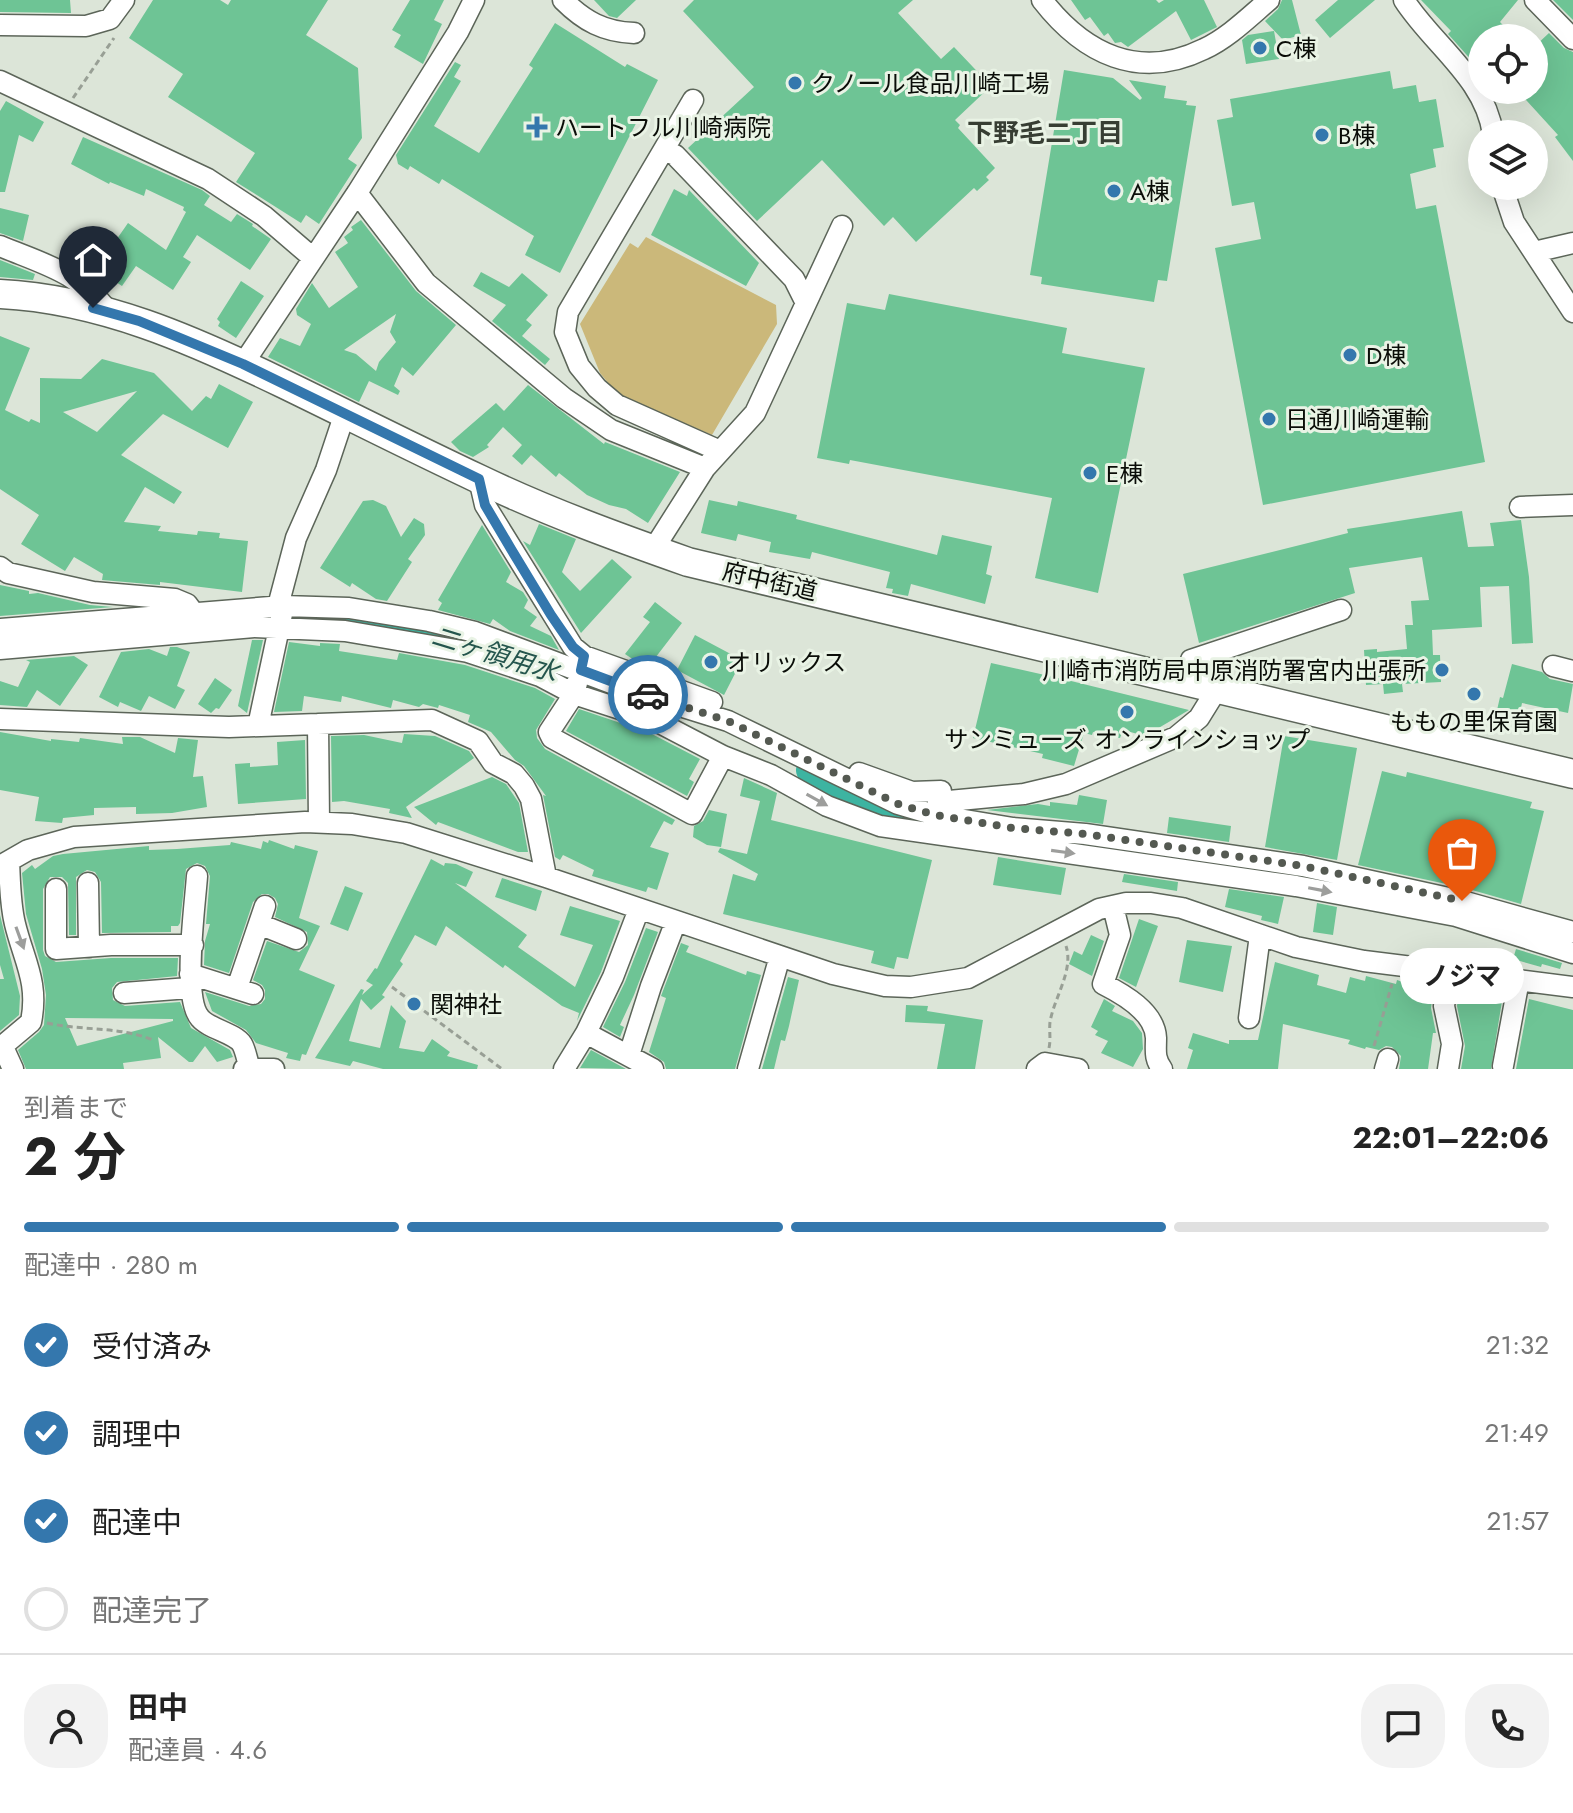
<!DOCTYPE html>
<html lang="ja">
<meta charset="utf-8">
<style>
:root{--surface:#fff;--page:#f2f2f2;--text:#222;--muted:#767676;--line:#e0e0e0;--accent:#3477ad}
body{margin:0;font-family:Jost,"Noto Sans JP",sans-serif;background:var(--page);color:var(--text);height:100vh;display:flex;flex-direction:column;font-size:30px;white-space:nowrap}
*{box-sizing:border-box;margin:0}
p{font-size:26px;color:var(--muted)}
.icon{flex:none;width:44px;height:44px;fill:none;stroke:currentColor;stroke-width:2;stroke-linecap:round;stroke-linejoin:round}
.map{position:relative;height:1069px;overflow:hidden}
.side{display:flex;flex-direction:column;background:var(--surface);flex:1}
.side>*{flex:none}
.controls{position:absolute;left:1468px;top:24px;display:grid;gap:16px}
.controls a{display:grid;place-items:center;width:80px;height:80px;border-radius:50%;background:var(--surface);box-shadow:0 8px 32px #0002;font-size:40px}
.pin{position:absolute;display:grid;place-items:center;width:68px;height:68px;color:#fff;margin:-82px -34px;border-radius:50% 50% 50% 0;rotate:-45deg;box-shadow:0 0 8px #0007}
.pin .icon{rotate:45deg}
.courier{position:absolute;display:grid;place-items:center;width:80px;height:80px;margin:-40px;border:6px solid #3477ad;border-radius:50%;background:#fff;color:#222;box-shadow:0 2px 10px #0007}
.bubble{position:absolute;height:56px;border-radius:28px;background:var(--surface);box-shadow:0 8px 32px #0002;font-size:26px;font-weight:700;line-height:56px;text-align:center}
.headline em{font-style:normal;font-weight:700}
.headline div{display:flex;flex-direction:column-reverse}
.headline{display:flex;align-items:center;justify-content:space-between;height:136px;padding:0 24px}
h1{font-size:52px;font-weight:700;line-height:60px}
.bar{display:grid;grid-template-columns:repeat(4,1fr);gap:12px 8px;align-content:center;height:96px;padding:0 24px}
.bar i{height:10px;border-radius:6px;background:var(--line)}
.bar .on{background:var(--accent)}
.bar p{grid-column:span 4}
.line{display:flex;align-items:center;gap:20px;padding:0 24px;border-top:2px solid var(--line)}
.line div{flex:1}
.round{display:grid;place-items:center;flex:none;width:84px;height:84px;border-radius:32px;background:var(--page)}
ol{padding:0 24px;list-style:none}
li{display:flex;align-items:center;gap:24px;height:88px}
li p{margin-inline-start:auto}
li .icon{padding:8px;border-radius:50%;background:var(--accent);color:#fff;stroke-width:4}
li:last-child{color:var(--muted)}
li i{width:44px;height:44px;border:4px solid var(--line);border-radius:50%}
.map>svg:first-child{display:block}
.green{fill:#cbb87a}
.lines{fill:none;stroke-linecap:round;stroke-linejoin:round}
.river{stroke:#3db4a1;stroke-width:30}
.building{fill:#6ec495;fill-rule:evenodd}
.minor-casing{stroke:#5c6559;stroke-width:23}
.highway-casing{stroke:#5c6559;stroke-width:31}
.path{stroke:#989f95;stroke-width:3;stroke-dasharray:6 4;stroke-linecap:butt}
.minor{stroke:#fff;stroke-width:20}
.highway{stroke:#fff;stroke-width:28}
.oneway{fill:#9d9e9c}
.done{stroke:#545951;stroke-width:8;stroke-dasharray:0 14.4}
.route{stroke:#3477ad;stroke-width:10}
.poi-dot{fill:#3477ad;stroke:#e9f3e5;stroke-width:3}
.labels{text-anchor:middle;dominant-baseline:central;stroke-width:6;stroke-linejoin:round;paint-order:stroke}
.poi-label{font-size:24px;fill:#0a0d08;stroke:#e9f3e5;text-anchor:start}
.street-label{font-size:24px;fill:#0a0d08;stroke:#e9f3e5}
.neighbourhood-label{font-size:26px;font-weight:bold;fill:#373e33;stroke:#e9f3e5}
.water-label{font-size:26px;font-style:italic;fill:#24554d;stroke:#e9f3e5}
</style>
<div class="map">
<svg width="1573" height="1069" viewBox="0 0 1573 1069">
<rect width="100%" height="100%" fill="#dce5d8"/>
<path class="green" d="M646,237L776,305L777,324L712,435L618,395L600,373L580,324L630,243L638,248Z"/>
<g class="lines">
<path class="river" d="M225,620C337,610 434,628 539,665
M811,770L877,810L906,821L941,826"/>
</g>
<path class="building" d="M0,0H70L71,13L0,12Z
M153,0H220L228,5L231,0H328L306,35L358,68L362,138L348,159L357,165L319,224L306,215L301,223L236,182L255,153L168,97L183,74L129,38Z
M410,0H444L434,20L442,24L423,64L394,47L401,35L392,30Z
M594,0H636L617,18L609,16Z
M694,0H913L898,13L941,59L954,47L991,86L955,120L960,125L958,128L995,168L986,177L989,180L977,191L974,188L916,242L893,217L884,226L822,160L757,221L688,148L754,87L683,11Z
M1071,0H1156L1159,3L1164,0H1204L1217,27L1191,40L1176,11L1128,47L1121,42L1115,43L1108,33L1104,36L1090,17L1085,20Z
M1282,0H1292L1301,35L1283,40L1265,21L1278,9Z
M1338,0H1375L1330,38L1315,20Z
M1421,0H1518L1500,22L1515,38H1482V72L1448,34L1451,31Z
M1553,0H1573V20Z
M555,23L625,67L627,64L658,80L560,273L525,255L534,236L442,179L439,184L410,166L408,170L398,164L396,155L455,62L461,65L454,77L461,81L434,126L479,153L533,68L529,65Z
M1274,31L1279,59L1246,64L1242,40L1248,35Z
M1549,33L1564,48L1573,52V161L1555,137L1558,135L1517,90H1534V47Z
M1064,70L1113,78L1140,100L1142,98L1129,80L1166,86L1164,98L1187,101L1186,105L1196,106L1167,281L1158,280L1154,302L1041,284L1042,277L1030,275Z
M1390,71L1393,89L1416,85L1419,102L1436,99L1444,147L1433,149L1436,167L1410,174L1416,209L1436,205L1485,462L1263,505L1215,248L1261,239L1254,202L1232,206L1217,120L1233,117L1230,99Z
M6,101L44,122L33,142L19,135L5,192H0V111Z
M83,137L202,190L210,196L204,205L231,222L237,214L253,224L252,226L271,239L250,270L197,235L183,257L191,262L173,290L136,266L122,286L96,269L128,223L166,250L186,212L183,210L184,207L146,189L144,196L110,182L109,184L71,164Z
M674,189L687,196L689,190L759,263L746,286L651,235Z
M0,208L29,215L23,241L0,233Z
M361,220L416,291L456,325L413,376L402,367L394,386L400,391L398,395L369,381L359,402L268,357L280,338L300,346L311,324L297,315L296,309L312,283L329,308L358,287L335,252L348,243L344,237L353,230L351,227ZM396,314L390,332L396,342L379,362L376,371L356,354L344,350Z
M0,260L35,274L33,280L0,277Z
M481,272L509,287L522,273L548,295L526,320L532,325L522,336L550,359L545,365L492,321L506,305L473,286Z
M241,281L264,296L236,338L218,326L220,322L217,319Z
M889,294L1067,328L1062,353L1145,368L1098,593L1035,578L1052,498L850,460L849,464L817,458L847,303L885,310Z
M0,336L30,348L5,410L29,422L31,419L40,423V378L81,379L102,359L154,373L192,411L206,396L211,399L219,384L253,402L228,448L163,414L121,455L182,492L174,504L145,487L124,522L161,526L158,531L197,535L198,531L220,533L219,538L248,541L242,592L160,582V585L102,580L103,574L74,557L65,571L21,544L39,515L0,489ZM137,391L97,432L63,412Z
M528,385L604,444L605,442L680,472L648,523L626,509L609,505L587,495L559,473L556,477L531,455L522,465L512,456L522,445L503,427L487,445L489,447L473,457L460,451L451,442L496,403L504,411Z
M709,500L737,506L738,501L797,515L796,519L937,555L942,535L992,546L986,574L992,576L985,604L911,584L908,596L892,593L893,589L886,588L890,572L812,552L810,559L769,552L771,542L738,534L736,541L701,533Z
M363,501L373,500L386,506L401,537L414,518L424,524L425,535L408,559L412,562L387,601L376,599L352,583L350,587L320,568Z
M1462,511L1468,547L1494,546L1490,523L1521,520L1529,577L1533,643L1512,644L1509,586L1480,587L1482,627L1432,630L1433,655H1440L1441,682L1402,684L1403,692L1384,694L1383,684L1366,685L1364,650L1377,649V652L1407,649L1405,625H1413L1411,601L1429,600L1422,557L1349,568L1355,593L1199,643L1183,574L1324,539L1348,533L1347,529Z
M539,524L576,539L562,572L580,591L612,559L632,577L581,633L523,541L530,545Z
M482,525L511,572L506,582L523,592L528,600L524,608L537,617L530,626L551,636L559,650L510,631L493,619L490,624L438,610L442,603L438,600Z
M0,585L29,591V594L38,593L90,605L113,607L0,616Z
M655,602L682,623L649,666L634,660L625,654L650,622L643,617Z
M695,635L742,660L724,695L677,670Z
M252,640H263L247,713L238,706Z
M289,642L320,646V643L340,644L339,651L397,660L399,653L465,665L535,688L555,699L536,730L537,738L545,749L675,820L672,825L664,821L650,847L669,853L657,890L648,887L646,892L592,876L594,870L563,855L560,860L555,857L543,795L546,796L524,766L515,760L491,732L468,722L470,715L439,705L438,708L423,704L419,707L393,700L391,708L342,696L341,702L304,696L302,711L274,712Z
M170,647H177L190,652L177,686L185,690L175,709L149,696L141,711L120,702L118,707L99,697L121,652L149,649L167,656Z
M74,656L88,665L60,706L37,690L27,707L0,705V681L18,687L30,662L26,660Z
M991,663L1067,680L1189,710L1145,736L1123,730L1120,738L1093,732L1092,735L1084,733L1074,766L1042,758L1043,754L973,738Z
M1512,664L1542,672L1550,679L1573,684L1568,713L1522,703L1518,723L1495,719L1500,697L1503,698Z
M215,678L232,690L219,709L216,708L211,713L198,704Z
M579,709L650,733L700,759L689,779L694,782L687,796L566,731Z
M0,732L51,741V739L79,742L80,738L123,744L122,737H140L175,753L178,738L198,740L193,777L203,776L207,807L172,813L136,814V807L94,808V815L63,818L62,823L35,821L39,797L0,790Z
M404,734L435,736L469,751L474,758L406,807L412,818L389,813L390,809L344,801L332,802L331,736L364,735L402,743Z
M1284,736L1357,748L1337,860L1265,847Z
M305,740L306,799L238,804L235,764L250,763V767L278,765L277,742Z
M1382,771L1406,777L1407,772L1532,802L1530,808L1544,811L1521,904L1465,888L1358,865Z
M492,777L506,784L519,803L528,852H518L438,822L436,825L414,807Z
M744,778L777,793L771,820L932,860L908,959L897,957L894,969L871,963L874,951L723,914L733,874L755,881L758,874L718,852L720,848L747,854L760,801L740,796Z
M1079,795L1107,800L1103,824L987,810L1038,804L1050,806V802L1077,805Z
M709,810L727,814L721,847L707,845L693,837L694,826L703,821Z
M1169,817L1231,826L1229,842L1167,833Z
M269,840L294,849L295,845L318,851L299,918L320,926L299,970L335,985L306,1055L302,1054L300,1061L286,1058L288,1053L256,1043L246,1030L212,1011L205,992L249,1006L261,1004L265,999V990L262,985L253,980L267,941L299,952L308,945L307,932L275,917L278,904L275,898L268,894H262L253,902L229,973L204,965L205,941L210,924H206L210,876L205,866L197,863L186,869L180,923L178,926H171V932L102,933L101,882L95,872L87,870L76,877V935H69L68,883L62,877H50L43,889V950L45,956L56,962L111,958H178L177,976L117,982L112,988L113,1000L125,1006L180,1002L191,1028L230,1050L233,1057L217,1062L205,1046L193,1062H189L158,1037L161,1058L123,1063L124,1069H26L18,1050L39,1032L44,1025L46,995L42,969L26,914L22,873L32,865L35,869L53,856L63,854L149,846V850L177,849L230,845L231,842L261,849L263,841L268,843ZM65,1018L173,1019V1021L77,1046Z
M998,857L1066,868L1061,895L993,885Z
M431,859L444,866L445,863L456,864L473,872L466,887L455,883L527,935L518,947L575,987L593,945L560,935L570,906L620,921L601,972L577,1021L579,1013L562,1006L505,965L503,968L446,926L436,946L415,935L400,961L403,964L382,995L385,997L371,1010L361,999L349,1041L380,1048L391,1005L406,1021L399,1048L424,1052L432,1039L450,1052L447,1056L478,1065L477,1069H383L353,1061L350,1066L315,1058L361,989L364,990L362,995L373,985L366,981L375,968L377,969Z
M1124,874L1178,882L1177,891L1122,882Z
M502,878L542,891L536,911L495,897Z
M345,886L363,893L348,931L330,924Z
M1229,889L1284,897L1278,924L1261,920L1262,916L1225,907Z
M1317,903L1337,907L1333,935L1313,932Z
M0,915L20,996L19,1015L0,1031V979H4L0,965Z
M1139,919L1158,926L1136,987L1119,978Z
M646,928L658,932L634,995L620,1025L624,1027L620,1037L603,1027L625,982Z
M1091,935L1104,941L1092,976L1069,964L1074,951L1082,955Z
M1187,940L1232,946L1223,992L1179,982Z
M681,943L689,946L686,952L746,975L747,971L761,975L735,1069H666L664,1062L649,1052L666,998L661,996Z
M1516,949L1562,963L1560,969L1542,964L1541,967L1513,959Z
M1275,962L1319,975L1317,985L1346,993L1350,977L1365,981L1366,976L1396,984L1397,980L1424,989V984L1434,986L1431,1008L1436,1033H1433L1428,1069H1399L1401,1056L1392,1047L1386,1046L1379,1050L1366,1047L1365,1049L1348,1044L1350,1040L1283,1024L1278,1069H1187L1193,1050L1188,1048L1193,1033L1229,1044V1040H1258Z
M788,977L799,980L789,1026L785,1041L781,1040L774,1069H762Z
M1459,990L1492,996V994L1503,995L1491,1069H1461L1465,1046L1457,1006Z
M1104,999L1115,1006L1112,1011L1133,1021L1142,1033L1143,1049L1133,1067L1101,1053L1108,1041L1095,1035L1098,1031L1091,1027Z
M1529,999L1573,1010V1069H1516Z
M906,1005L928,1006L927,1011L983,1020L975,1069H937L945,1024L905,1022Z
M591,1050L626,1069L580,1068Z"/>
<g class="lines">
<defs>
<path id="minor" d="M563,0C584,21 604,32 634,33
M1042,0C1084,54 1139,81 1204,49C1228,38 1249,17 1269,0
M1404,0C1433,45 1485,78 1493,134
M1535,0L1573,39
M0,25L86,26L110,19L124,0
M0,81L208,179L264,216L313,258
M693,100L568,312L565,332L579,366L597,388L617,405L720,451
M664,150L675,155L794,279L806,303
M1502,186L1514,222L1573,312
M357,193L426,283L564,398L611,430L705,468
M0,246C46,265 78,272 109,312
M1534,252L1573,243
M243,364L357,193L458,32L474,0
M479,479L485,505L573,647L584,656L712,702
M1520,507L1573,505
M653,550L705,468L755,413L842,226
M0,567L8,573L93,592L175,599L187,604L193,612
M278,606L296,538L326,470L345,413
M0,629L283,606L349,608L429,621L475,632L635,692L728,721L898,804L935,815L1013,828L1085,834L1303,866L1462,901L1573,932
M0,649L254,627L345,631L468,652L540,676L574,694L654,720L723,756L771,775L827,806L880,826L1296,886L1456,916L1573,953
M1553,666L1573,671
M1186,682L1191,660L1341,610
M577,683L574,694L549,732L552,738L692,814L723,756
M0,719L229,727L432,720L478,741L493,763L514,774L524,786L531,799L546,877
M318,724L319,822
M258,726L282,614
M859,773L912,792L941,791
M938,802L1024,794L1066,784L1176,737L1199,718L1217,689
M0,866L28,850L74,837L305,822L352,824L406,833L546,877L833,974L885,986L911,987L968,978L1099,909L1126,903H1151L1182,908L1296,947L1364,961L1573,987
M197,876C195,906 182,998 200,1018C209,1029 235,1033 242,1044C246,1051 247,1061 250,1068
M88,883L89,947
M56,889V949L111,945H193
M1113,906L1120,935L1103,984C1123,994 1155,1012 1156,1038C1156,1051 1154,1058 1162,1069
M259,924L296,939
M190,974L253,994
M237,988L265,906
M124,993L189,988
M1249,1018L1260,935
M586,1033L613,977L639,909
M3,1047L13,1069
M0,1048L31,1022C39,982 24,961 15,924C10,904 10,882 9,861
M629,1055L651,986L676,921
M1503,1066L1519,980
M244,1069H274
M564,1069L586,1033L653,1069
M748,1069L780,956
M1037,1069L1045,1063L1078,1069
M1385,1069L1388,1059
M1448,1069L1452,1044L1444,1006L1449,971"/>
<path id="highway" d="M0,294C101,299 193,340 282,383C348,415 413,448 479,479C548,512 617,537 688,562L1573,774"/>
</defs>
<use href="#minor" class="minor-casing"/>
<use href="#highway" class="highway-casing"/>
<path class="path" d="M73,98L114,38
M392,987L502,1069
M47,1023C83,1031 118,1026 153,1040
M1374,1046L1392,984
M1049,1048C1051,1039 1049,1030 1050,1022C1054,998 1074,970 1066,946"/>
<use href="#minor" class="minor"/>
<use href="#highway" class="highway"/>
</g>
<defs><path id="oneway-solid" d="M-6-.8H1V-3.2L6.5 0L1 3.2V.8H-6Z" transform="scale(2)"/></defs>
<g class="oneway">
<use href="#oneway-solid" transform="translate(817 800) rotate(29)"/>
<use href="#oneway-solid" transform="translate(1063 852) rotate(8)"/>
<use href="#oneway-solid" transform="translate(1320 890) rotate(11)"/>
<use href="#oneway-solid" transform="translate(20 938) rotate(70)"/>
</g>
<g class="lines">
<path class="done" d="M648,695L728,721L898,804L935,815L1013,828L1085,834L1303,866L1462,901"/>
<path class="route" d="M93,308L139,321L243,364L479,479L485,505L511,549L551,615L573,647L584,656L581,670L648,695"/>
</g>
<g class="poi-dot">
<circle cx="1260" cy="48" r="8"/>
<circle cx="795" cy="83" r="8"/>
<path d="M533 115h8v8h8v8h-8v8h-8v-8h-8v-8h8z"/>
<circle cx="1322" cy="135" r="8"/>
<circle cx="1114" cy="191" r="8"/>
<circle cx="1350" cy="355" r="8"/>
<circle cx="1269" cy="419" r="8"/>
<circle cx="1090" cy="473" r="8"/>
<circle cx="711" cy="662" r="8"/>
<circle cx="1442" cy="670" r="8"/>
<circle cx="1474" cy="694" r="8"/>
<circle cx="1127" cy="712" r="8"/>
<circle cx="414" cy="1004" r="8"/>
</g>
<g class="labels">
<g class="poi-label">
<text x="1276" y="48">C棟</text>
<text x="811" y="83">クノール食品川崎工場</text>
<text x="555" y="127">ハートフル川崎病院</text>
<text x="1338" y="135">B棟</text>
<text x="1130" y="191">A棟</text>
<text x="1366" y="355">D棟</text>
<text x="1285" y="419">日通川崎運輸</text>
<text x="1106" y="473">E棟</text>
<text x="727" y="662">オリックス</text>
<text x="1426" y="670" text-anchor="end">川崎市消防局中原消防署宮内出張所</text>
<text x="1474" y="721" text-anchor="middle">ももの里保育園</text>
<text x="1127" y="739" text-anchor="middle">サンミューズ オンラインショップ</text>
<text x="430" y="1004">関神社</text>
</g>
<g class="street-label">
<text transform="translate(770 581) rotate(13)">府中街道</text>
</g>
<g class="neighbourhood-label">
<text x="1045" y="133">下野毛二丁目</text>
</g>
<g class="water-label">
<text transform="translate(495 654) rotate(17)">二ヶ領用水</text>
</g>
</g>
</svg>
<div class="controls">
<a><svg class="icon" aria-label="locate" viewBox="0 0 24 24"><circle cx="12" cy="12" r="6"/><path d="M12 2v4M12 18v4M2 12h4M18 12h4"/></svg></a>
<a><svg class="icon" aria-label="layers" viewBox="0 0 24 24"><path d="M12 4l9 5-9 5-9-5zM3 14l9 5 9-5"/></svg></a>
</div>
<div class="pin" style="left:1462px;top:901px;background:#ea580c"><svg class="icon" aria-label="bag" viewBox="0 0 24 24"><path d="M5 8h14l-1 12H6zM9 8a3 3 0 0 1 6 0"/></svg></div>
<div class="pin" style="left:93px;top:308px;background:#1f2937"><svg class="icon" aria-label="home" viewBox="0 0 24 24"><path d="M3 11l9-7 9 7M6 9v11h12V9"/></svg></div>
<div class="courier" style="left:648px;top:695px"><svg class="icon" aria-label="car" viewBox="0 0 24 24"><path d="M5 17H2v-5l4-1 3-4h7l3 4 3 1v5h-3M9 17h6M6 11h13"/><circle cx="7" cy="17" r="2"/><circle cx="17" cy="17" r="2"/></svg></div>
<div class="bubble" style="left:1400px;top:948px;width:124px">ノジマ</div>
</div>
<section class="side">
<div class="headline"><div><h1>2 分</h1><p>到着まで</p></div><em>22:01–22:06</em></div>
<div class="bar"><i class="on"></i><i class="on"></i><i class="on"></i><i></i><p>配達中 · 280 m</p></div>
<ol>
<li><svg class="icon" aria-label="check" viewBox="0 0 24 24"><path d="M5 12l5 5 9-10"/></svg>受付済み<p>21:32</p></li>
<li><svg class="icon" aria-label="check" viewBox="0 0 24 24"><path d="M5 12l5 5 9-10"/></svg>調理中<p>21:49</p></li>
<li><svg class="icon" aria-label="check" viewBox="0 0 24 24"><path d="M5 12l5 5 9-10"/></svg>配達中<p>21:57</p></li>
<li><i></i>配達完了</li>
</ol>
<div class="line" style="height:144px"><a class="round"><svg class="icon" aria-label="person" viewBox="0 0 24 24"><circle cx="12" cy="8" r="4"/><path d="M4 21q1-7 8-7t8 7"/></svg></a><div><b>田中</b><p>配達員 · 4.6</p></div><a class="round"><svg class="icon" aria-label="chat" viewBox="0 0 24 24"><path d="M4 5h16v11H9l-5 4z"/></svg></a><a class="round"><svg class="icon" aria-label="phone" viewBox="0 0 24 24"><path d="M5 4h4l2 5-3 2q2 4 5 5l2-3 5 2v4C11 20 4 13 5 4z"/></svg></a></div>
</section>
